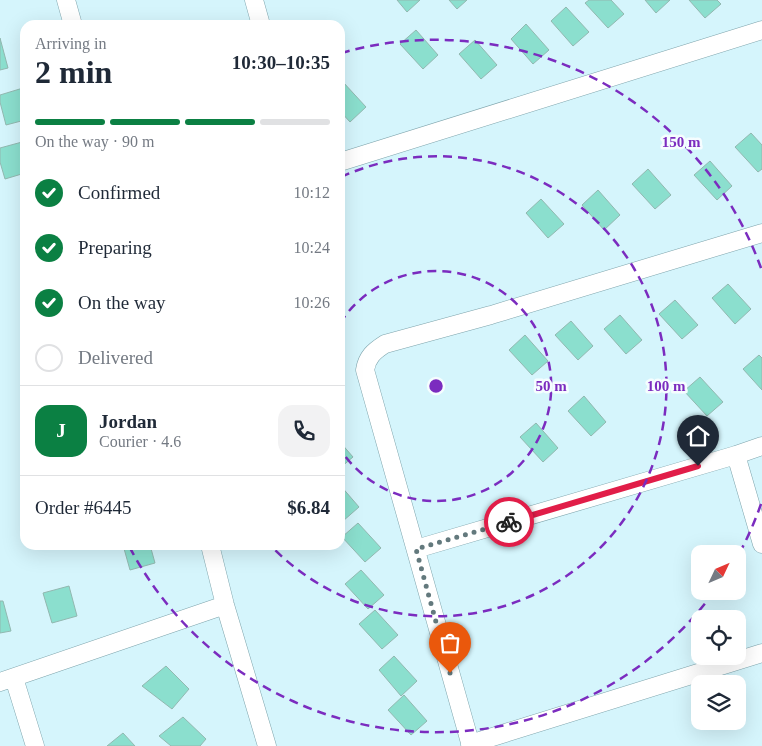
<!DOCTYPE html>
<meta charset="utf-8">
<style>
:root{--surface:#fff;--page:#f2f2f3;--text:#1f2937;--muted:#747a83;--line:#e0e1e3;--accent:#0b8043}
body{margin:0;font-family:"Times New Roman",serif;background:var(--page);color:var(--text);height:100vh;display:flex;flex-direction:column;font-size:19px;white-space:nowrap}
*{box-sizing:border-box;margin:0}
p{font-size:16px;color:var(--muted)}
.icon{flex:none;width:28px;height:28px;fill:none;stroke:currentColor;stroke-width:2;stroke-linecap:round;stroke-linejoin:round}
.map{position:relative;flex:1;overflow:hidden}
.panel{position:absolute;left:20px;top:20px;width:325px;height:530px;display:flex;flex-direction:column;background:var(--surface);border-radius:15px;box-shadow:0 5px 20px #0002}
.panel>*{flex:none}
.needle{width:32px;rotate:46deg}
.buttons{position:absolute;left:691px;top:545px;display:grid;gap:10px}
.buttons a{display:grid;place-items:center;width:55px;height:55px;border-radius:10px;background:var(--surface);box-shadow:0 5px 20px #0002;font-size:25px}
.pin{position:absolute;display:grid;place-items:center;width:42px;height:42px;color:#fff;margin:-51px -21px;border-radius:50% 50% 50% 0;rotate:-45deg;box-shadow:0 0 5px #0007}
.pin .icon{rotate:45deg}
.courier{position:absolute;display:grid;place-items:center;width:50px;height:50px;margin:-25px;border:4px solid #e11d48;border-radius:50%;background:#fff;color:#222;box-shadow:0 1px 6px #0007}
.overview em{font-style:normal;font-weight:700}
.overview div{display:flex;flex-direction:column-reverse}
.overview{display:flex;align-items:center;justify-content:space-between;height:85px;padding:0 15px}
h1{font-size:32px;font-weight:700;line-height:38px}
.bar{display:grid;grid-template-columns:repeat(4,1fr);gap:8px 5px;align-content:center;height:60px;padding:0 15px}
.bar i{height:6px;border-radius:4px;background:var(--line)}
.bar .selected{background:var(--accent)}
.bar p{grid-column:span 4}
.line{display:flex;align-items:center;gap:12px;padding:0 15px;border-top:1px solid var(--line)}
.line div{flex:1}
.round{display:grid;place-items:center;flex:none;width:52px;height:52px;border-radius:15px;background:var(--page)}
ol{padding:0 15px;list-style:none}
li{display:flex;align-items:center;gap:15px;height:55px}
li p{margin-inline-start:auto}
li .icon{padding:5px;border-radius:50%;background:var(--accent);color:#fff;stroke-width:4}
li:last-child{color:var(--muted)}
li i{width:28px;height:28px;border:2px solid var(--line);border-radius:50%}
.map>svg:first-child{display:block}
.building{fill:#8bdfce;stroke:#92b8b0}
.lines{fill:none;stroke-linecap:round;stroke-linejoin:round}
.street-casing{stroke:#7ea4ac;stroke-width:19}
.street{stroke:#fff;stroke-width:18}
.done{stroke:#63797d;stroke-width:5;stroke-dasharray:0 9}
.route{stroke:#e11d48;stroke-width:6}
.ring{fill:none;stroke:#7b2cbf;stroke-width:2.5;stroke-dasharray:9 6}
.centre{fill:#7b2cbf;stroke:#f5fdff;stroke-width:2.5}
.ring-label{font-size:15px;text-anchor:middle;font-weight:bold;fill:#7b2cbf;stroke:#f5fdff;stroke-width:5;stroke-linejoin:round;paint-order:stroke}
</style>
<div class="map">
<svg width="762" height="746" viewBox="0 0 762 746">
<rect width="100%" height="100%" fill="#d5f5fc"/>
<path class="building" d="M397,0H420L407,12Z
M449,0H467L457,9Z
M589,0H611L624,14L608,28L585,3Z
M645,0H670L656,13Z
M689,0H717L721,4L705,18Z
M566,7L589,32L573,46L551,21Z
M526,24L549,50L533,64L511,39Z
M416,30L438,55L423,69L400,44Z
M0,38L8,68L0,70Z
M475,40L497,65L481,79L459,54Z
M343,82L366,107L350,122L340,111V85Z
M23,88L25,95V120L6,125L0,102V95Z
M751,133L762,145V169L758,172L735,147Z
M22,142L25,154V173L5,179L0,162V148Z
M710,161L732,186L717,200L694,175Z
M648,169L671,195L655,209L632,184Z
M598,190L620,215L604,230L582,205Z
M541,199L564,224L548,238L526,213Z
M728,284L751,309L735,324L712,298Z
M675,300L698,325L682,339L659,314Z
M620,315L642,340L626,354L604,329Z
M571,321L593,346L578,360L555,335Z
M525,335L548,361L532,375L509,350Z
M759,355L762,358V390L743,369Z
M700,377L723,402L707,416L684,391Z
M584,396L606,422L591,436L568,411Z
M536,423L558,448L543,462L520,437Z
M340,442L353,457L340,468Z
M340,485L359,507L343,521L340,517Z
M358,523L381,548L365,562L342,537Z
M123,545H150L155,563L130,570Z
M361,570L384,595L368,609L345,584Z
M69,586L77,616L52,623L43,593Z
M0,601H3L11,631L0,633Z
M375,610L398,635L382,649L359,624Z
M394,656L417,681L401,696L379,670Z
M166,666L189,689L172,709L142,686Z
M404,695L427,721L411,735L388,710Z
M183,717L206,739L200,746H171L159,736Z
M123,733L135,746H107Z"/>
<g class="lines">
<defs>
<path id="street" d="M66,0L73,25
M254,0L261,25
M340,162L762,30
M736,455L762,544
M210,545L225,605L267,746
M416,549L736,455L762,446
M14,678L35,746
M0,682L225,605
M470,744L762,653
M471,746L365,370C367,357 374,351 385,344L491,315L762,233"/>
</defs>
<use href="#street" class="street-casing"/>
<use href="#street" class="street"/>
</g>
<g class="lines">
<path class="done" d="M450,673L416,549L509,522"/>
<path class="route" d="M509,522L698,466"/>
</g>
<g class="ring">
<path d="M340 323A115 115 0 1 1 340 449"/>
<path d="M341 177A230 230 0 1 1 271 546"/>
<path d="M761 504A346 346 0 0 1 739 554M714 592A346 346 0 0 1 129 546M341 53A346 346 0 0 1 761 268"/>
</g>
<circle cx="436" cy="386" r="8" class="centre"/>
<g class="ring-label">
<text x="681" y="147">150 m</text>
<text x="551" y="391">50 m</text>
<text x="666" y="391">100 m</text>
</g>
</svg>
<div class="buttons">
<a><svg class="needle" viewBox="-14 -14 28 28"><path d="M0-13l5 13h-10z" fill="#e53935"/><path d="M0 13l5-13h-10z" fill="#747a83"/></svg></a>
<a><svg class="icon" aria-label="locate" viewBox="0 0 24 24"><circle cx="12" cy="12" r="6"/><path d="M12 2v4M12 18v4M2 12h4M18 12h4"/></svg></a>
<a><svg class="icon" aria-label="layers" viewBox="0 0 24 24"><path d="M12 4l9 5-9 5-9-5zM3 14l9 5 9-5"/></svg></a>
</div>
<div class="pin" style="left:450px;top:673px;background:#ea580c"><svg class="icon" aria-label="bag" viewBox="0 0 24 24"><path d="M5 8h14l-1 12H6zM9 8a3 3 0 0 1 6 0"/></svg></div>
<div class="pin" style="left:698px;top:466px;background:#1f2937"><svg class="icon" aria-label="home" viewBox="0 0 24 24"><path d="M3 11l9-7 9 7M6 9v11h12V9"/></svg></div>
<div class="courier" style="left:509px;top:522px"><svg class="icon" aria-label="bike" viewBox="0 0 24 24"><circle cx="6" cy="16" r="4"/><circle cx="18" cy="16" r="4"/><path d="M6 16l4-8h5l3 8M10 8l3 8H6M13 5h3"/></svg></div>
<section class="panel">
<div class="overview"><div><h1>2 min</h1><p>Arriving in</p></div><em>10:30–10:35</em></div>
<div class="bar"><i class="selected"></i><i class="selected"></i><i class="selected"></i><i></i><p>On the way · 90 m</p></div>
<ol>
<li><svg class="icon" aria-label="check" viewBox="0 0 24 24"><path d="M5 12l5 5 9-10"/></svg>Confirmed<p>10:12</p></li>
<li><svg class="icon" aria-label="check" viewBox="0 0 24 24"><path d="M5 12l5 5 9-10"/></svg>Preparing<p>10:24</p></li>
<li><svg class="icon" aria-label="check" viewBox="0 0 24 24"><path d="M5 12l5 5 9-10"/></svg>On the way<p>10:26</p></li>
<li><i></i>Delivered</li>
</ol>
<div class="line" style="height:90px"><b class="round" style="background:var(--accent);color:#fff">J</b><div><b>Jordan</b><p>Courier · 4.6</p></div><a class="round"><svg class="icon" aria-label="phone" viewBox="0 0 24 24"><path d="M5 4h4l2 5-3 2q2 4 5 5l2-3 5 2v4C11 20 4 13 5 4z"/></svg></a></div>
<div class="line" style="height:65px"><div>Order #6445</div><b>$6.84</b></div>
</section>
</div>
